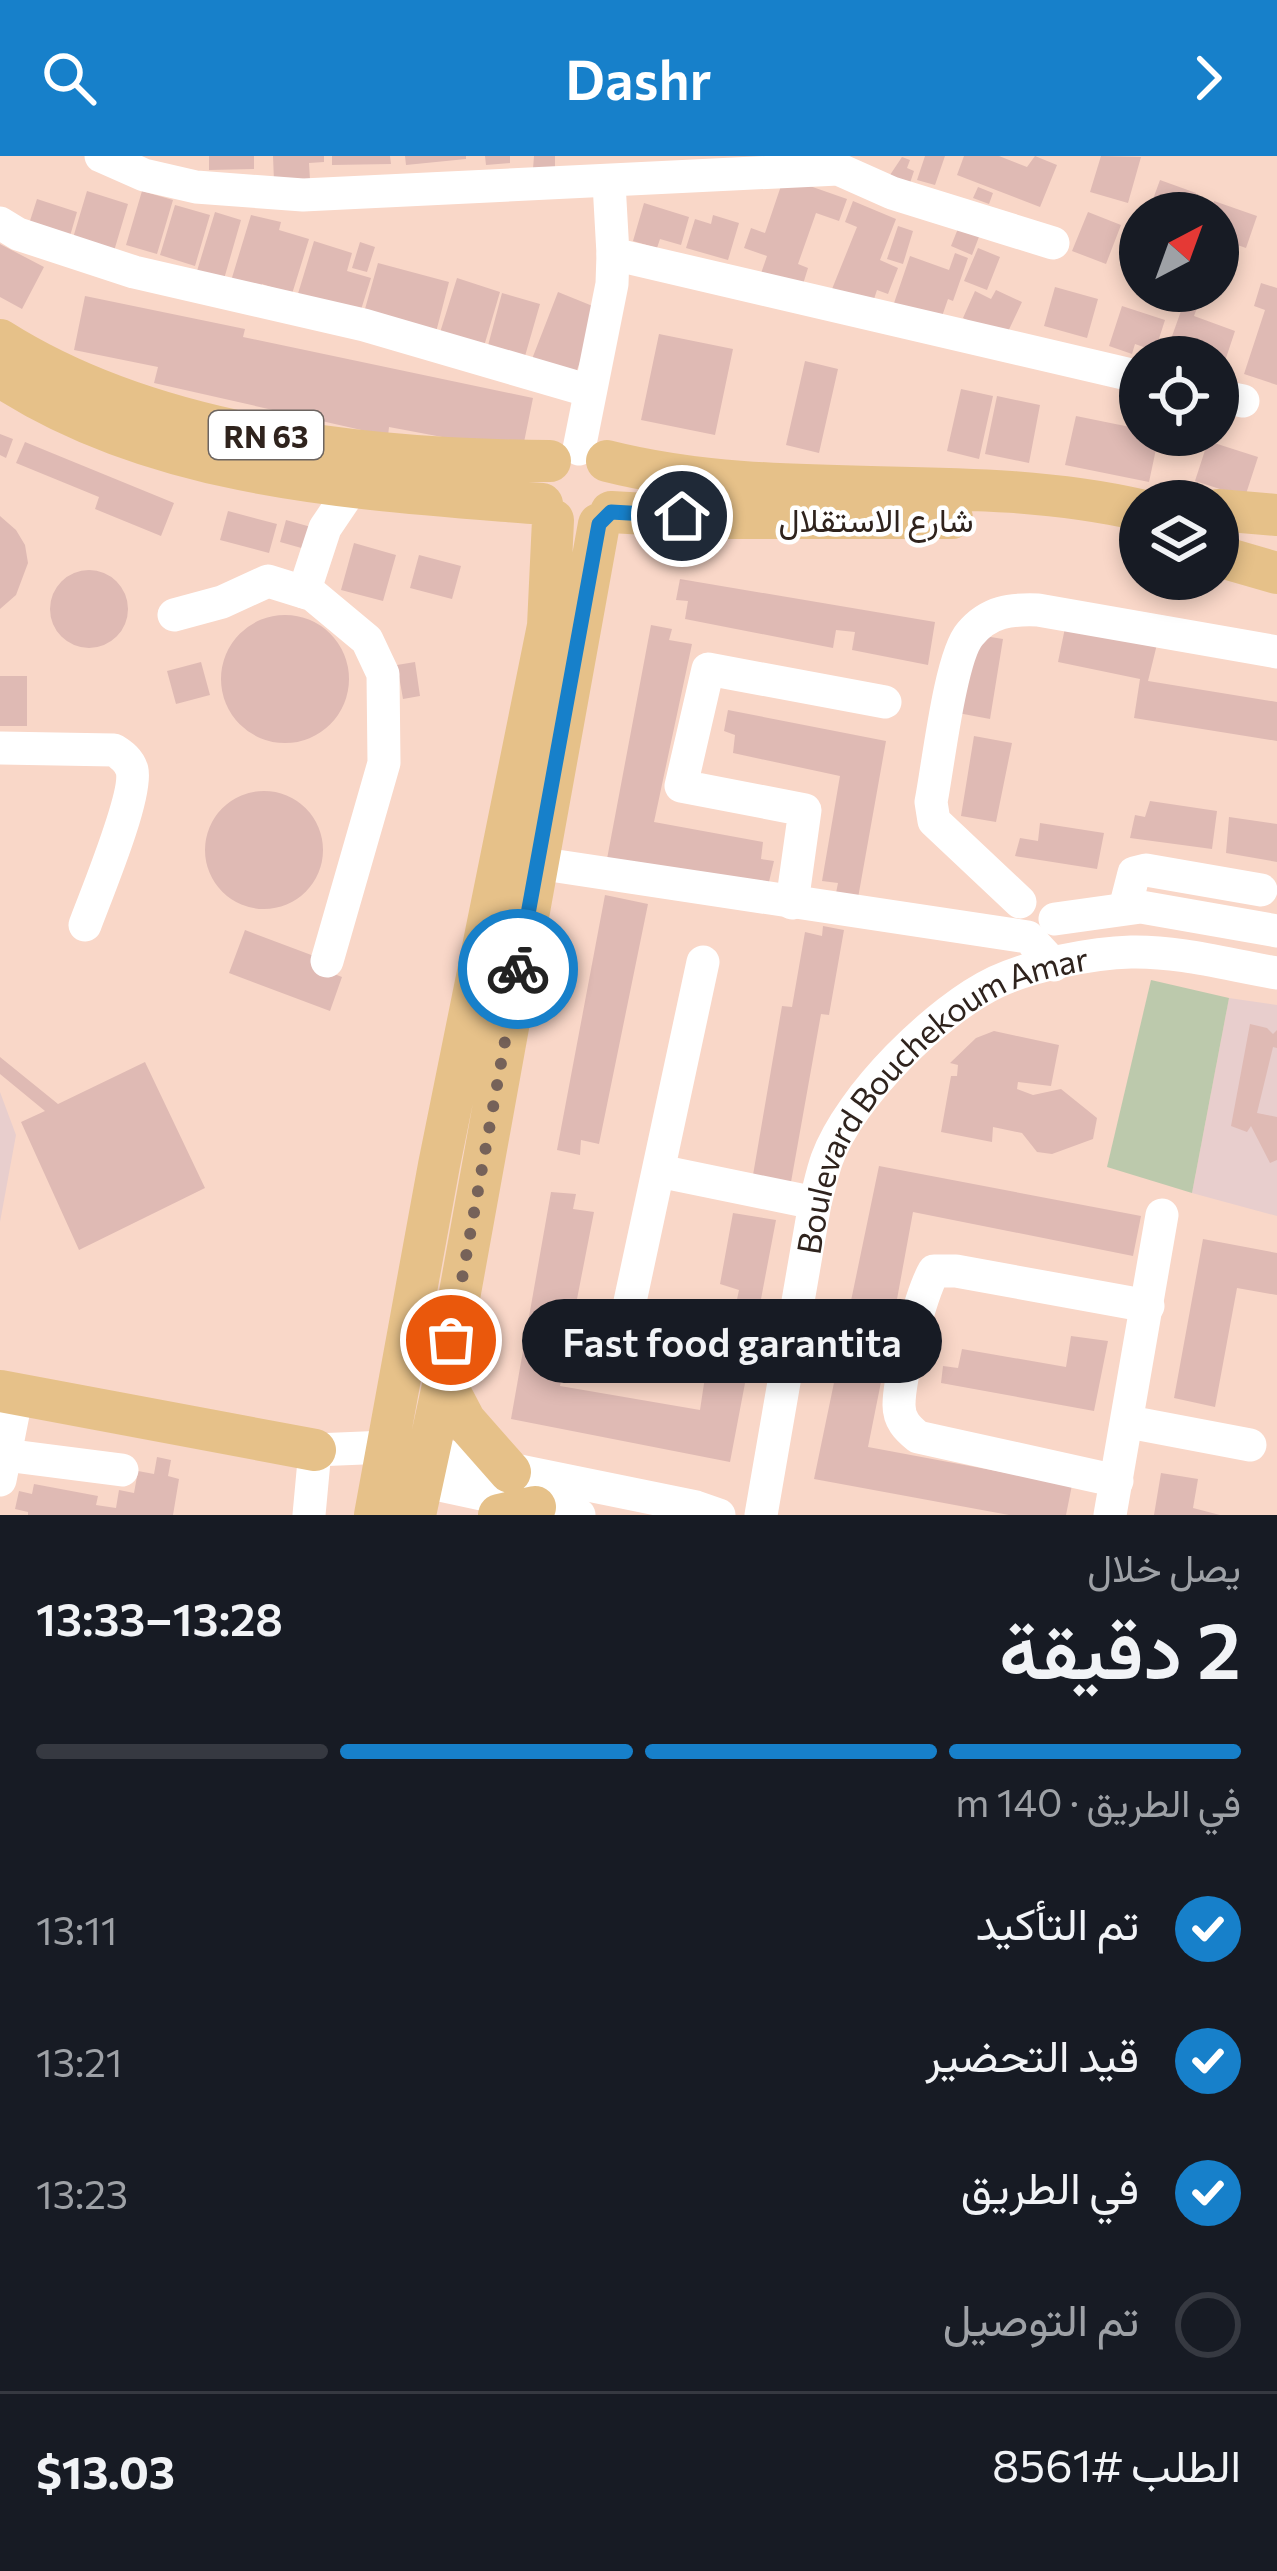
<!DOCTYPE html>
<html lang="ar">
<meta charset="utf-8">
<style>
:root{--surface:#171b24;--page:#20242c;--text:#f1f3f6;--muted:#9ea1a6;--line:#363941;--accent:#1780ca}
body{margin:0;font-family:Commissioner,Vazirmatn,sans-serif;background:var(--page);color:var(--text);direction:rtl;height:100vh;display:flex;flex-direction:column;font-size:45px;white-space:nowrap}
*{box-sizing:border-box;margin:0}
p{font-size:39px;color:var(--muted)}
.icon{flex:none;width:66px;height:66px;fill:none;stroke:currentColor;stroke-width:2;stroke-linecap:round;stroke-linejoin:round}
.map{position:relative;height:1359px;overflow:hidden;direction:ltr}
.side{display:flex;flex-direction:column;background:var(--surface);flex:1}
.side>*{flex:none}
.needle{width:78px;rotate:41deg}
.fabs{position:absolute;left:1119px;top:36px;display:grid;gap:24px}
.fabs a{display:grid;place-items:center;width:120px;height:120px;border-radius:50%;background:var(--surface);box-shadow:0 6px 18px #0003;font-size:60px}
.pin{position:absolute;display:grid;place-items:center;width:102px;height:102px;color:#fff;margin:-51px;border:6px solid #fff;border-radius:50%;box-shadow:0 3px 12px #0007}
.courier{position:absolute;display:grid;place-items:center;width:120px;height:120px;margin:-60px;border:9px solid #1780ca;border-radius:50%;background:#fff;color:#222;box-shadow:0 3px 15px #0007}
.bubble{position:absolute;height:84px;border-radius:42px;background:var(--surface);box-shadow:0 6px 18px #0003;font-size:39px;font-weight:600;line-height:84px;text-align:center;direction:rtl}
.summary em{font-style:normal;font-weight:600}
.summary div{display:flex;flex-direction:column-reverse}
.summary{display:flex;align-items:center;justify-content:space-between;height:204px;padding:0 36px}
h1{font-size:78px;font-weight:600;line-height:90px}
.bar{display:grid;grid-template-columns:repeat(4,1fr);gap:18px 12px;align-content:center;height:144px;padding:0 36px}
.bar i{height:15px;border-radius:9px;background:var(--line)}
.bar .selected{background:var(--accent)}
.bar p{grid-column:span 4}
.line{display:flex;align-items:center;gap:30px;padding:0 36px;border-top:3px solid var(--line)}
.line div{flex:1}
ol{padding:0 36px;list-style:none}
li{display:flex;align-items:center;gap:36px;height:132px}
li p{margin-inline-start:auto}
li .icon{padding:12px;border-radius:50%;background:var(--accent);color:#fff;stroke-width:4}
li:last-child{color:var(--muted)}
li i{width:66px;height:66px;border:6px solid var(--line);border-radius:50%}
header{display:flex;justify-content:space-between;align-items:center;height:156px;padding:0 36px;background:var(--accent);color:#fff;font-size:54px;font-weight:600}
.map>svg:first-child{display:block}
.education{fill:#e8cecd}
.green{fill:#bcc9ac}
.building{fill:#dfbab4}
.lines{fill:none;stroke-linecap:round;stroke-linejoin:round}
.minor{stroke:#fff;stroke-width:33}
.major{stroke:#e6c189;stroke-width:42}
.done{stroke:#766259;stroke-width:12;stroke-dasharray:0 21.6}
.route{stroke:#1780ca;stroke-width:15}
.labels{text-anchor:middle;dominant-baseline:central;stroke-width:9;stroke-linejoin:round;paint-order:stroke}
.shield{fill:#fff;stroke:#6d6561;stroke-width:3}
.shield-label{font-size:30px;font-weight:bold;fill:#2f231d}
.street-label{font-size:33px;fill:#2f231d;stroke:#fff}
</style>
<header><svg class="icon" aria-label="forward" viewBox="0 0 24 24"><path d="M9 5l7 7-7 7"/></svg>Dashr<svg class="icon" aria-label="search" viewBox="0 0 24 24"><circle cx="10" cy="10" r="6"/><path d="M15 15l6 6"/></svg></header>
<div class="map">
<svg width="1277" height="1359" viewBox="0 0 1277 1359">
<rect width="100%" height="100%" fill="#f9d7c8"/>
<path class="education" d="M1229,842L1277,849V1060L1192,1037Z
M0,936L16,979L0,1066Z"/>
<path class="green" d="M1151,824L1229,842L1192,1037L1107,1011Z"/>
<path class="building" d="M209,0H254V13L209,14Z
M273,0H324V6L309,7L310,24L274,25Z
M332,0H390L391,8L332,9Z
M405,0H466V3L406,9Z
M485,0H510V7L486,9Z
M534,0H555V13H533Z
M925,0H945L935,29L917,24Z
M964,0H999L1027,11L1035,0L1057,9L1040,51L957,19Z
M1101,0L1141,1L1128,47L1090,36Z
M902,1L910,4L907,12L914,15L910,27L890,19Z
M784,21L847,43L839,65L816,57L798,108L808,112L800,138L759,123L767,100L744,92L751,72L765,77Z
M1160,24L1196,37L1188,57H1148Z
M978,31L993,37L989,48L973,42Z
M87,35L128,48L114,95L73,82Z
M142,35L173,44L157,98L126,89Z
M37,43L77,56L70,80L29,68Z
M853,45L896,63L880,104L898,112L888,138L877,134L872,149L832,133L857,71L845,66Z
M1214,45L1257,60L1246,92L1226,85L1223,93L1218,91V57H1210Z
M644,47L689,61L681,89L660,83L657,92L633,85Z
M175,49L210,59L195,110L160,99Z
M215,56L241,64L224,123L197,115Z
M1088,56L1121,69L1106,108L1072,95Z
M251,59L281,66L279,74L309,83L292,138L262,128L260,135L231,125Z
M713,59L739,67L728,104L686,92L695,63L711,68Z
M961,65L982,73L972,99L951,90Z
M898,70L913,75L903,108L887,103Z
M314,85L352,97L347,115L371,122L359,160L297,141Z
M360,86L375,91L367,116L352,112Z
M0,88L44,111L22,153L0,141Z
M978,92L1000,101L987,134L964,125Z
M955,97L968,102L953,145L948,143L939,169L892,153L910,100L949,114Z
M378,107L449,126L435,180L363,160Z
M457,122L500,136L482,197L438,183Z
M1261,127L1277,132V229L1244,218L1265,154L1254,150Z
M1055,131L1098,143L1087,182L1044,170Z
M996,134L1022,146L1005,182L963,162L975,135L991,143Z
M558,136L600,153L575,219L532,203Z
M502,137L540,148L523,207L486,197Z
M85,140L245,173L243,181L533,242L522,296L389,271L388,280L154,227L158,211L74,194Z
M1186,141L1199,146L1194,160L1235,175L1225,205L1204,198L1177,201L1166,197Z
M1122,150L1165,164L1155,195L1135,188L1132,198L1109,190Z
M659,178L733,193L715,279L641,264Z
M805,205L838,213L819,297L786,289Z
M961,233L993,240L979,303L947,295Z
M997,240L1040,249L1029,307L985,298Z
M1076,260L1140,273V279H1159L1149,326L1065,309Z
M0,278L13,283L6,302L0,299Z
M1208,285L1258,301L1245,341L1195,325Z
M25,286L174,347L161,380L95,353L99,341L16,307Z
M228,355L277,368L269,397L220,384Z
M0,360L16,374L25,389L28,407L16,439L0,453Z
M286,364L311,371L305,393L280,386Z
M354,387L396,399L383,445L341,434Z
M419,399L461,410L452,443L410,432Z
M50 453a39 39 0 1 1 78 0a39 39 0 1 1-78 0Z
M680,423L935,466L928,509L852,494L855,476L836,474L833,492L685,463L688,445L676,444Z
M221 523a64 64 0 1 1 128 0a64 64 0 1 1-128 0Z
M1066,467L1158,484L1148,525L1277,546V585L1134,562L1140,523L1058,506Z
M651,469L672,473L669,484L692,488L654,666L763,686L761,703L774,705L768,730L607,703Z
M972,478L1003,483L990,563L958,557Z
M201,506L210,539L176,548L167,515Z
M415,506L420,540L403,543L397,509Z
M0,520H27V570H0Z
M728,554L886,585L858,742L836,737L838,727L822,725L840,620L733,597L735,579L724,575Z
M974,580L1012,587L996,666L961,660Z
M205 694a59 59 0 1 1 118 0a59 59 0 1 1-118 0Z
M1150,645L1217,655L1212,693L1130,682L1135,659L1145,661Z
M1229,661L1277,668V706L1226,697Z
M1040,667L1104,677L1097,713L1015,700L1020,682L1038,685Z
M605,739L648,748L599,988L581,984L580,999L557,994Z
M823,770L844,774L829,859L821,858L791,1026L753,1019L782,850L792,851L805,776L822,780Z
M245,774L322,803L319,812L342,821L330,855L229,817Z
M1250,868L1267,872L1273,878L1277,874V892L1273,891L1257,957L1277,961V1004L1270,1007L1251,970L1247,976L1231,970Z
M994,875L1059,889L1051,930L1018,926L1017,933L1033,939L1061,933L1097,962L1093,983L1052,998L1037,996L1022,977L993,971L992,986L941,976L951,920H957L958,909L950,907L976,882Z
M0,901L58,948L145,906L205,1032L79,1094L21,966L45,955L0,918Z
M879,1010L1141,1060L1133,1100L913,1056L893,1165L870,1161L865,1181L889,1186L868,1291L1072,1329L1066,1359H1009L814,1323Z
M551,1036L576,1038L573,1053L594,1056L560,1230L700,1254L716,1148L735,1153L739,1134L720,1128L733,1057L776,1064L730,1306L511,1263Z
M1203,1083L1277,1097V1139L1237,1132L1215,1251L1174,1242Z
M1071,1180L1108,1185L1094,1255L941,1227L943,1210L958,1212L962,1193L1066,1211Z
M157,1301L171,1304L168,1320L179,1323L173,1359H28V1356L15,1353L19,1335L32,1338L34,1328L98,1340L96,1349L116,1352L119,1334L134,1337L138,1315L154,1318Z
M1161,1317L1198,1323L1193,1352L1220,1359H1154Z"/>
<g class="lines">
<g class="minor">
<path d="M101,0L144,19L196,31L303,39L838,13L892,37L1053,87"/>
<path d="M609,27L613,98L1140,221"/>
<path d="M0,67L18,78L134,116L364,169L590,235"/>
<path d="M1218,240L1243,245"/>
<path d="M579,293L612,128L613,98"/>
<path d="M304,436L325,372L352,332"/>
<path d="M174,459L222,446L268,425L313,439L367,484L383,518L384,607L327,805"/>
<path d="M0,592L114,594C122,599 129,604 132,614C138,639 96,739 85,769"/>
<path d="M537,707L1028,781L1054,809"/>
<path d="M1020,746L934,665L931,646C938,611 950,501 970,478C989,455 1011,453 1038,454L1277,496"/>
<path d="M792,747L805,654L681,630L708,513L885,546"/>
<path d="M1125,752L1134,717L1146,714L1261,734"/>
<path d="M1055,763L1141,751L1277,775"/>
<path d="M659,1015L815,1047"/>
<path d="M617,1206L703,806"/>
<path d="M1129,1266L1250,1289"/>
<path d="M315,1294L387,1291L426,1296L696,1351L719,1359"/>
<path d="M5,1299L122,1314"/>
<path d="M403,1321L579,1359"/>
<path d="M0,1324L17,1238"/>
<path d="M1117,1325L918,1281C907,1272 899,1264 899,1249C899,1222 921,1137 934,1115H956L1148,1150"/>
<path d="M309,1359L315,1294"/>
<path id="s1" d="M761,1359L815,1047C819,1033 822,1017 827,1003C850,940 937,854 996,826C1032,809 1092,797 1131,796C1180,795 1229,809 1277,817"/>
<path d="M1110,1359L1162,1059"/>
</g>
<path class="major" d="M0,184C155,282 369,304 550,305
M0,220C158,324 360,333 542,348
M607,305C781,349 965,314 1140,354
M1218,354L1277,359
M611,356L718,362H952
M1218,400L1277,417
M444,1225L465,1265L510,1316
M0,1235L315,1294
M375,1359L439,1009L548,470L553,364
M415,1359L444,1225L599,368
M499,1359L535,1351"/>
</g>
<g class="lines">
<path class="done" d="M451,1184L518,813"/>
<path class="route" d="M518,813L599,368L611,356L682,360"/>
</g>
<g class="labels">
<rect class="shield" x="209" y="255" width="114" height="48" rx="9"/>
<g class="shield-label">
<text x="266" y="279">RN 63</text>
</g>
<g class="street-label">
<text x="876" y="362">شارع الاستقلال</text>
<text stroke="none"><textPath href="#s1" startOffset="486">Boulevard Bouchekoum Amar</textPath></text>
</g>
</g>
</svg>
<div class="fabs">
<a><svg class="needle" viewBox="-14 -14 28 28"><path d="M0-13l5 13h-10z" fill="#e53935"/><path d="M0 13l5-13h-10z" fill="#9ea1a6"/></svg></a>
<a><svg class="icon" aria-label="locate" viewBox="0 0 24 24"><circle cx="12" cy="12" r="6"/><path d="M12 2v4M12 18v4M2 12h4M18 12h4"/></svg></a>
<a><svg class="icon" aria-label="layers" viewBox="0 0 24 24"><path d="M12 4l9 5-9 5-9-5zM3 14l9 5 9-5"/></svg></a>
</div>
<div class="pin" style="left:451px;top:1184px;background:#ea580c"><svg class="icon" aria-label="bag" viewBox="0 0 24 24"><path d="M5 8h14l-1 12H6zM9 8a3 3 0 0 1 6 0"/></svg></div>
<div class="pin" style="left:682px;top:360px;background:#1f2937"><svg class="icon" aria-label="home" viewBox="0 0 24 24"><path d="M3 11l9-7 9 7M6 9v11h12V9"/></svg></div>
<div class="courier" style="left:518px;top:813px"><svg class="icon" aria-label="bike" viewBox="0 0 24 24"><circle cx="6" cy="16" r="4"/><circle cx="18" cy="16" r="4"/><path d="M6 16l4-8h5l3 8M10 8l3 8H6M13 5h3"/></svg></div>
<div class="bubble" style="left:522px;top:1143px;width:420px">Fast food garantita</div>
</div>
<section class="side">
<div class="summary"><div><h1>2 دقيقة</h1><p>يصل خلال</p></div><em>13:28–13:33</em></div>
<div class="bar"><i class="selected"></i><i class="selected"></i><i class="selected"></i><i></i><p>في الطريق · 140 m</p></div>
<ol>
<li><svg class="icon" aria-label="check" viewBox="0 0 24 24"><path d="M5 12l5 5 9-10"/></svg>تم التأكيد<p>13:11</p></li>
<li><svg class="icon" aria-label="check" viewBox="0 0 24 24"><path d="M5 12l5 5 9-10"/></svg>قيد التحضير<p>13:21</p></li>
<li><svg class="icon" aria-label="check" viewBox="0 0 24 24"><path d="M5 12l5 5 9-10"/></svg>في الطريق<p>13:23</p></li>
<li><i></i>تم التوصيل</li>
</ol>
<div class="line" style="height:156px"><div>الطلب #8561</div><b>$13.03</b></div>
</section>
